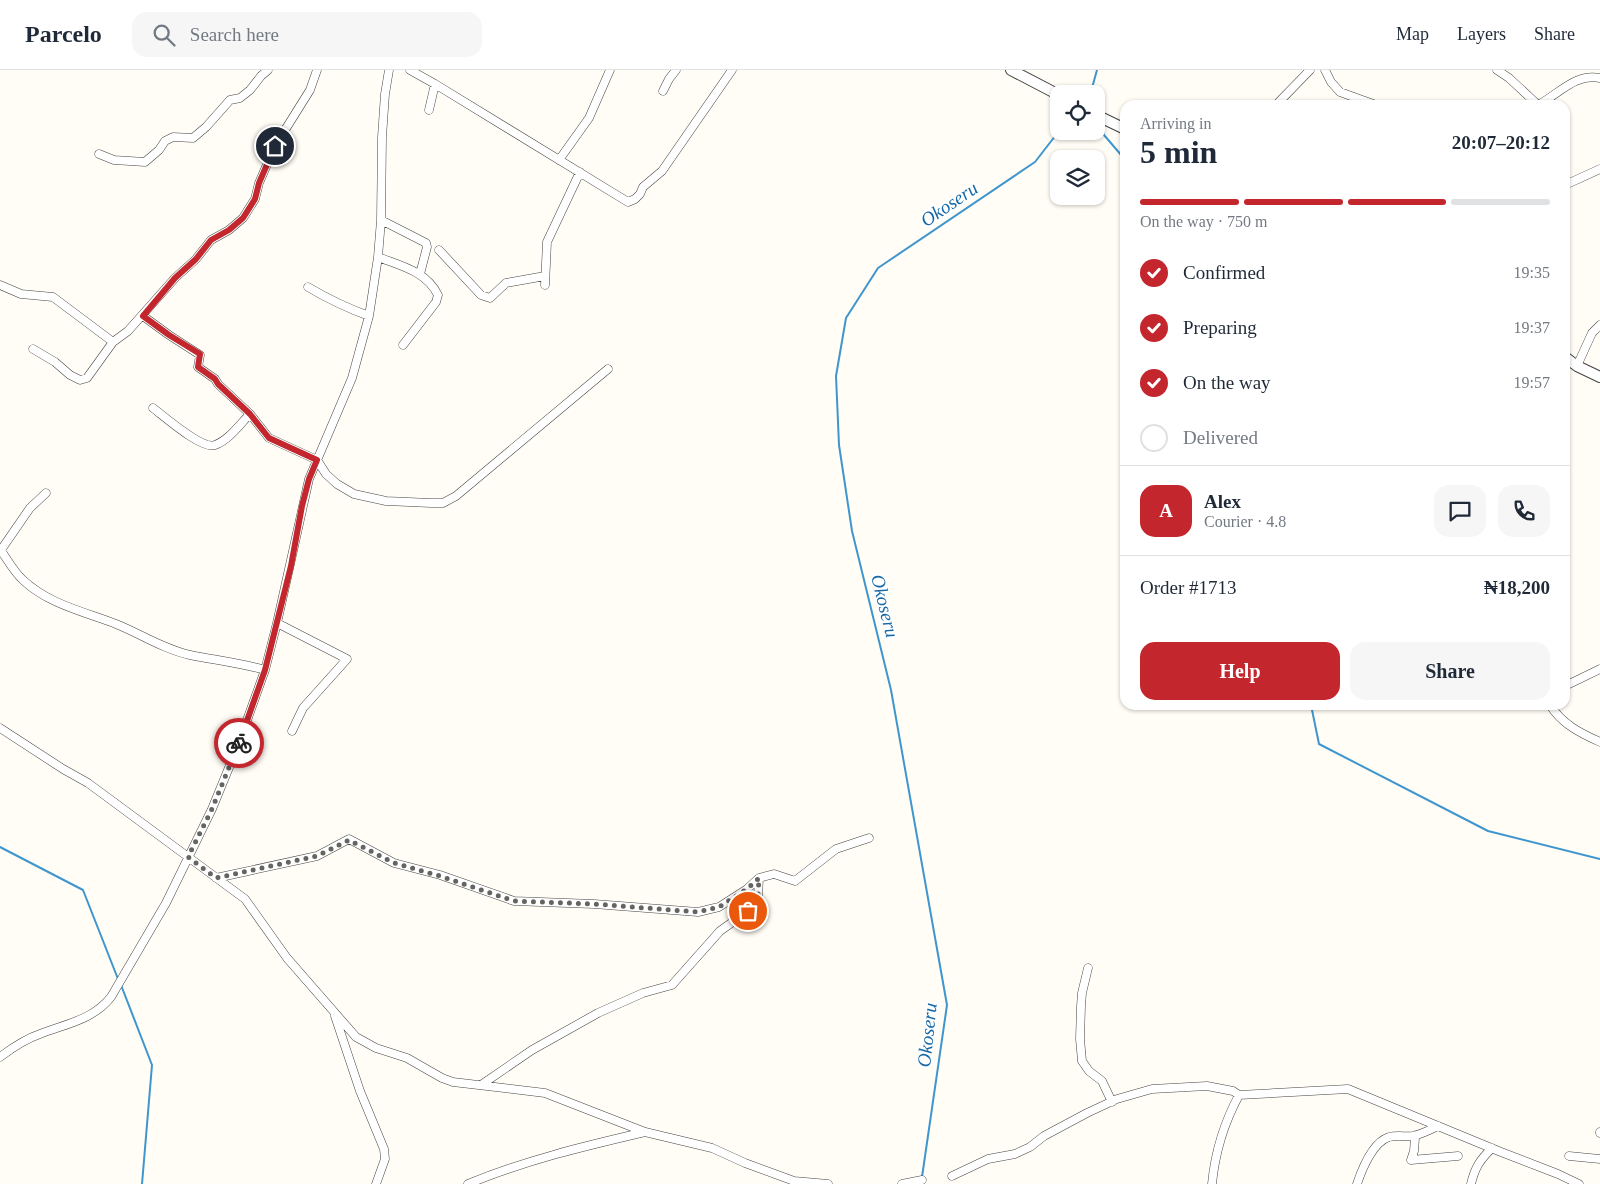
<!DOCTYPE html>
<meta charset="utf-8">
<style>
:root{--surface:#fff;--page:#f6f6f7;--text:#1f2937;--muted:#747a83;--line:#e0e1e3;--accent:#c4262e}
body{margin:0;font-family:Georgia,serif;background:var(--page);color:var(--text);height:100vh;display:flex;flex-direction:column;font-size:19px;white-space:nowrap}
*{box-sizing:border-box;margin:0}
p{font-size:16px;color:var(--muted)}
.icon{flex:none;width:28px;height:28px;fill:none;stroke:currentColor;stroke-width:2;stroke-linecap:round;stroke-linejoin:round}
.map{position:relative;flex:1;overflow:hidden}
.details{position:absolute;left:1120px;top:30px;width:450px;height:610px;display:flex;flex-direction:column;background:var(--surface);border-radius:15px;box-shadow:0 1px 4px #0004}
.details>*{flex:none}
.fabs{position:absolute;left:1050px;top:15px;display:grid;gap:10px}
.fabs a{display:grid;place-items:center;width:55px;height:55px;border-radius:10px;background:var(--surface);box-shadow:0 1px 4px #0004;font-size:25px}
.pin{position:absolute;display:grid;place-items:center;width:42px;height:42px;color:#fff;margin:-21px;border:2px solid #fff;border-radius:50%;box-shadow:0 1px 5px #0007}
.courier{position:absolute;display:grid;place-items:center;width:50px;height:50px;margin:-25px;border:4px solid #c4262e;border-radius:50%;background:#fff;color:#222;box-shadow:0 1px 6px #0007}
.summary em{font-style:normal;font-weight:700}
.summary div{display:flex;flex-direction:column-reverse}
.summary{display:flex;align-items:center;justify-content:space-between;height:85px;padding:0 20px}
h1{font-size:32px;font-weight:700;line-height:38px}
.bar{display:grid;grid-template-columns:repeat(4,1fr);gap:8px 5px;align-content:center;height:60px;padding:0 20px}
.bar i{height:6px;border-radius:4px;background:var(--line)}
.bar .active{background:var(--accent)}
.bar p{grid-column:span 4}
.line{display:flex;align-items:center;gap:12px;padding:0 20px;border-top:1px solid var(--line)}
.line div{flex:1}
.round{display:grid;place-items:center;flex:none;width:52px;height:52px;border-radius:15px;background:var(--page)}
ol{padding:0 20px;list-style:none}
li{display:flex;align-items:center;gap:15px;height:55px}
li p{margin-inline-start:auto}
li .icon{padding:5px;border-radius:50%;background:var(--accent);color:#fff;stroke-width:4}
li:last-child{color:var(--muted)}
li i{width:28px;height:28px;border:2px solid var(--line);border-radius:50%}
.primary-button{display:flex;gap:10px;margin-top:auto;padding:10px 20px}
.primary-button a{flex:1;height:58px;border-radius:15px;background:var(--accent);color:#fff;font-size:20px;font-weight:700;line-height:58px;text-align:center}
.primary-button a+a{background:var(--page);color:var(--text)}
header{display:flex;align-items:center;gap:30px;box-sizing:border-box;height:70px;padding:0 25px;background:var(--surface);border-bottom:1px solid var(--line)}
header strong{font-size:24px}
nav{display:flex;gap:28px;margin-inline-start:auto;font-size:18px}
.search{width:350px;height:45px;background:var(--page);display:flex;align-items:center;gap:12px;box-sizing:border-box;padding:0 18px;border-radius:15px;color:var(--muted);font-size:19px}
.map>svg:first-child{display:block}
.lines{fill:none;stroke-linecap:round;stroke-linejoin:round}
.stream{stroke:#3f96cf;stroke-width:2}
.minor-casing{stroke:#444;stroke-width:9}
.tertiary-casing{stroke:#444;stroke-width:12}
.minor{stroke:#fff;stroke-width:8}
.tertiary{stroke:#fff;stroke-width:10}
.done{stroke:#646461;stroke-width:5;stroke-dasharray:0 9}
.route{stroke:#c4262e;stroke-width:6}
.labels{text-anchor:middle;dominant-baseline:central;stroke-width:5;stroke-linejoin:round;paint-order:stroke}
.water-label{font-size:19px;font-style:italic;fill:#1768a6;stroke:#fff}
</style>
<header>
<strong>Parcelo</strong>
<div class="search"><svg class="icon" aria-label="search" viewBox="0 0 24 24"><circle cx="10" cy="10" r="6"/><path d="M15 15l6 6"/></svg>Search here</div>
<nav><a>Map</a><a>Layers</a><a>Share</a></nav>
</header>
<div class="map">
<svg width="1600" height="1114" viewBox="0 0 1600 1114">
<rect width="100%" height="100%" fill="#fffdf5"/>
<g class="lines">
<path class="stream" d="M1088,24L1092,18L1097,0
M1096,35L1098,41
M1100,51L1104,65L1122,86L1125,96
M1311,635L1319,674L1488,761L1600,789
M0,777L83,820L118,909
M121,915L152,995L142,1114
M922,1107L947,935L891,620L852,461L839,375L836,306L846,248L878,198L1035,92L1059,61"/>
<defs>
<path id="minor" d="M410,0L435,14L628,132L635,129L640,124L643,117L662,101L732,0
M1325,0L1331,12L1340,22L1376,35
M1497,0L1509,8L1538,35C1559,24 1575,3 1600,8
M663,21L669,9L676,0
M1276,35L1310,0
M429,40L435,14
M99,84L114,90L145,92L159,80L165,71L173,67L193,68L206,57L230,30L240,28L250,20L261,6L268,0
M559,90L589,48L610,0
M1565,115L1600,99
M381,150L426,173L427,177L420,204
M439,180L481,225L490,228L506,213L545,206
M378,187C401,196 426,201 438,225L436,232L403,275
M0,215L21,224L53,227L113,272
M545,215L547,172L580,102
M308,217C328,229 347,238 369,246
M143,246L169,265L200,285L198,297L215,309L218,314L250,344L269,368L317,390L326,404L337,414L354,424L386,431L431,433H443L456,426L608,299
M33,279L55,292L70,305L80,310L87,308L113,272L128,261L175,208L196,189L211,170L229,160L243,148L255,129L259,113L275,76L310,20L317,0
M1577,296L1592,263L1600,255
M153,338C165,347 202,380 215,375C229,370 240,354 250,344
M0,479C7,489 14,502 23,510C48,534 85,542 116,554C141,564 163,579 190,585C215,590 240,593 265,600
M1,480L30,438L46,423
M277,553L347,589L303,638L292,661
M1565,616L1600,599
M1550,635C1562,654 1580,663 1600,672
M0,658L63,699L88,713L245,829L287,888L356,967L376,978L407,988L442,1008L453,1012L545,1023L645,1062L712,1078L745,1093L794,1111L828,1114
M216,808L317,786L349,769L394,793L440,805L514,831L594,834L698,842L719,837L747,819L759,808L774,804L795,811L836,779L869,768
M1088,898L1082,923L1081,936L1080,969L1082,991L1089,1001L1102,1011L1112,1032
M335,946L360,1021L384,1079L385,1089L376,1114
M0,987C12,978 25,969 40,964C65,954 93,950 111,927L166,833L212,739L237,678L265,600L277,553L309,409L352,308L369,246L378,187L381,150L382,67L385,24L389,0
M481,1015L532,980L598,943L643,923L672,915L720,861L748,841L758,826L759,808
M1600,1062V1063
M1413,1066L1415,1068L1414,1081L1411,1090L1458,1086
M1569,1086L1600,1089
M952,1106L988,1089L1015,1084L1030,1077L1044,1066L1087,1043L1117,1029L1152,1019L1207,1016L1233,1021L1239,1025L1348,1019L1501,1082L1558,1104L1579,1114
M468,1114C526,1090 585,1076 645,1062
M902,1114L922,1110
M1212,1114C1215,1082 1224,1053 1239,1025
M1357,1114C1362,1099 1373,1072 1389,1067C1397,1065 1406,1067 1413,1066C1422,1064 1430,1060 1438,1056
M1471,1114C1475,1097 1480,1090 1492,1078"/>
<path id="tertiary" d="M1011,0L1059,25
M1096,45L1125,59
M1565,287L1577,296L1600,307"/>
</defs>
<use href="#minor" class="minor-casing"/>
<use href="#tertiary" class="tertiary-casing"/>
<use href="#minor" class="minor"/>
<use href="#tertiary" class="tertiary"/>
</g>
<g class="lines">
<path class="done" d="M239,673L212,739L188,787L216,808L317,786L349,770L394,793L440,806L514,831L594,834L698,842L719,837L747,819L759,808L758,826L748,841"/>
<path class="route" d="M239,673L265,600L291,496L302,436L309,409L317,390L269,368L250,344L218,314L215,309L198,297L200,284L169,265L143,246L175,208L196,189L211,170L229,160L243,148L255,129L259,113L275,76"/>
</g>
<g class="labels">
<g class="water-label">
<text transform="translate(949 134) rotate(-34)">Okoseru</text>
<text transform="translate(885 536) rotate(76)">Okoseru</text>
<text transform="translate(927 965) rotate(-84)">Okoseru</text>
</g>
</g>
</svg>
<div class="fabs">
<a><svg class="icon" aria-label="locate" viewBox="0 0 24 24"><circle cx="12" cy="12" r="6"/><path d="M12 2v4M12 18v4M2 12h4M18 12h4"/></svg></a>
<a><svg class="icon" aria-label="layers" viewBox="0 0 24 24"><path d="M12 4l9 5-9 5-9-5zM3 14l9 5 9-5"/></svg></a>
</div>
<div class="pin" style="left:748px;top:841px;background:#ea580c"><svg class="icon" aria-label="bag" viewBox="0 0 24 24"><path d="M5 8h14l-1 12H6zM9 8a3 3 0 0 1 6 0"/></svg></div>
<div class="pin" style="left:275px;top:76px;background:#1f2937"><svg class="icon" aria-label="home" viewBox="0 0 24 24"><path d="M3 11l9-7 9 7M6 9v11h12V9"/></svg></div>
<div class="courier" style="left:239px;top:673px"><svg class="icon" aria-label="bike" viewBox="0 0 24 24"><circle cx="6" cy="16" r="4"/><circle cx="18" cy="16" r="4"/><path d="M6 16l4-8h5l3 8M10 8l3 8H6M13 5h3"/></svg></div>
<section class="details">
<div class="summary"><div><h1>5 min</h1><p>Arriving in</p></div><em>20:07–20:12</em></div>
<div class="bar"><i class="active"></i><i class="active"></i><i class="active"></i><i></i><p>On the way · 750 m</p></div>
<ol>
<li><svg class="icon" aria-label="check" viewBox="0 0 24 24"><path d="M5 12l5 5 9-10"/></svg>Confirmed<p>19:35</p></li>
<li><svg class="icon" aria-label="check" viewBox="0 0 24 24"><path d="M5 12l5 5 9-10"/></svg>Preparing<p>19:37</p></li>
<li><svg class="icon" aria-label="check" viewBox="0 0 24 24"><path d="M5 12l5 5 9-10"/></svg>On the way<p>19:57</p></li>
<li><i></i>Delivered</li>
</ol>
<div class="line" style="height:90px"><b class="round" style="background:var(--accent);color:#fff">A</b><div><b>Alex</b><p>Courier · 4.8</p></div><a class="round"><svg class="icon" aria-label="chat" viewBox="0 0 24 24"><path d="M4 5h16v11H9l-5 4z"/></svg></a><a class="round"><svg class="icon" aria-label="phone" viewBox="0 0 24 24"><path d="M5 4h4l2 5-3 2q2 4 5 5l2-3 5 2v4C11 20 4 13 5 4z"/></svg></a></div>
<div class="line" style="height:65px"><div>Order #1713</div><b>₦18,200</b></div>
<div class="primary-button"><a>Help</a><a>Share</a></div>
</section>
</div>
